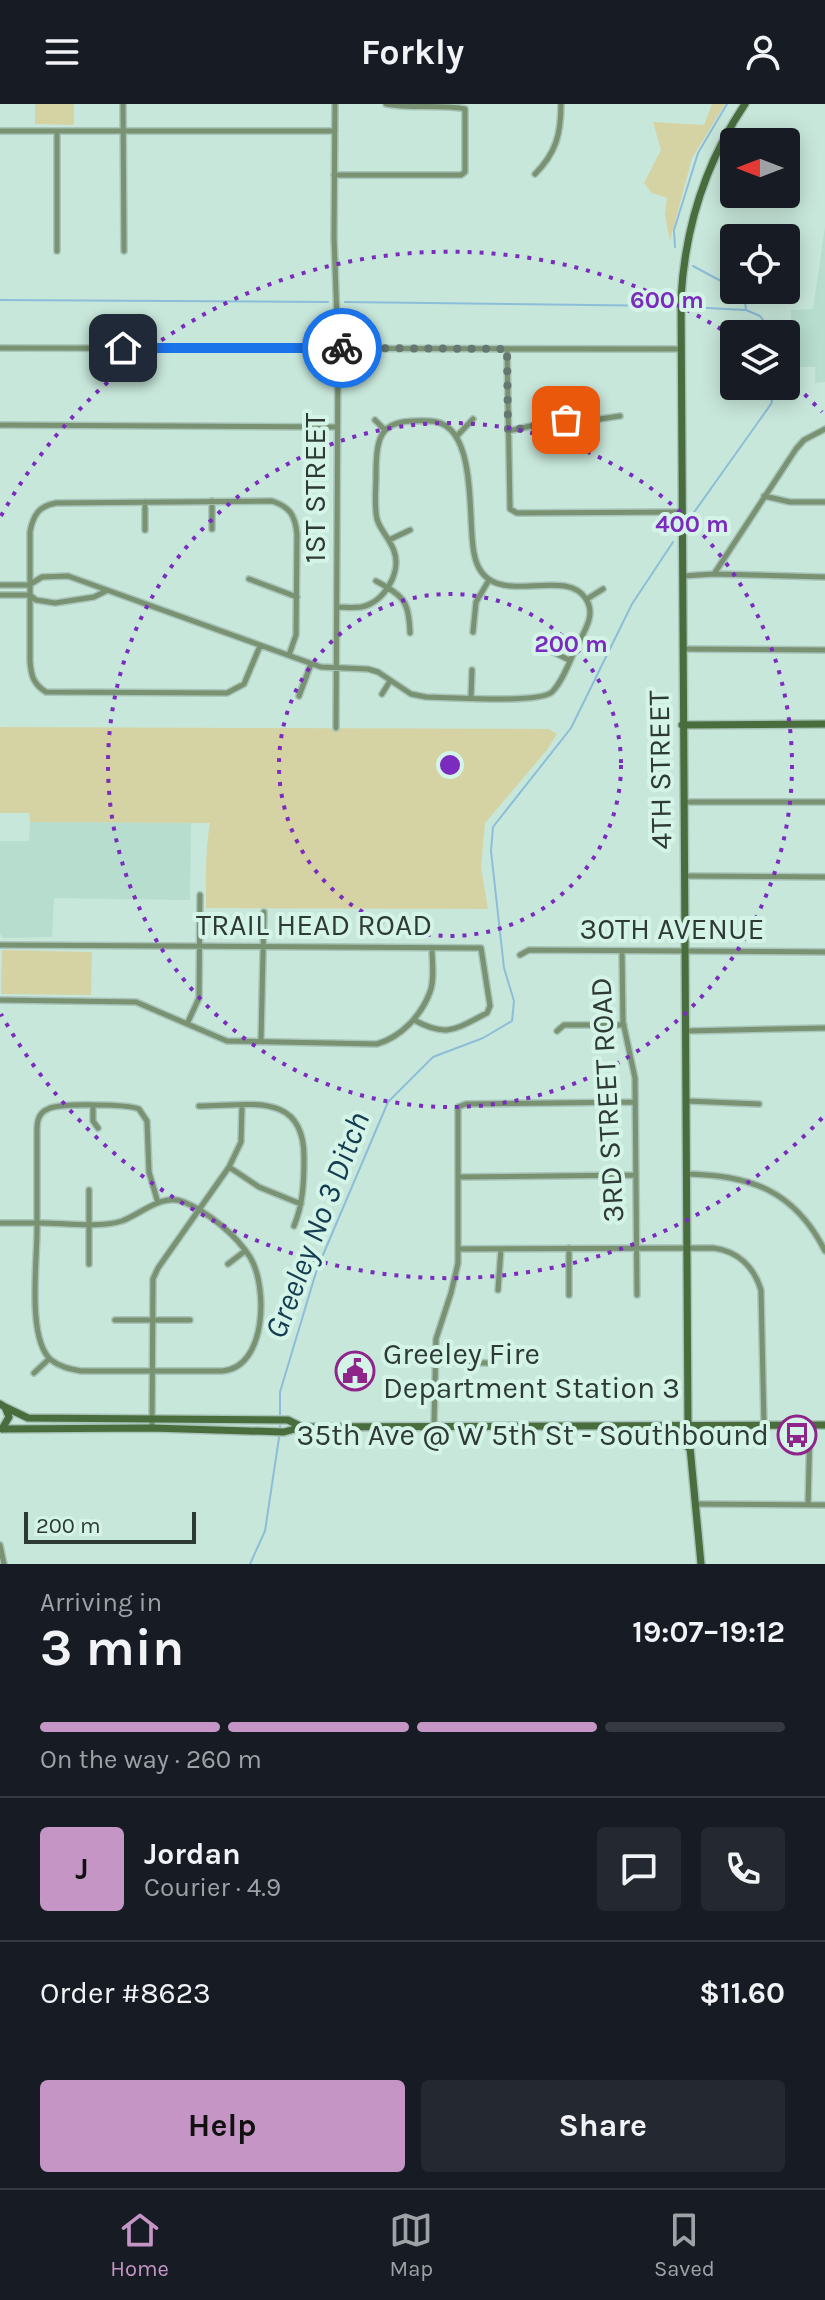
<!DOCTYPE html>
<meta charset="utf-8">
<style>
:root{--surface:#171b24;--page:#242831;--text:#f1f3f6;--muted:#9ea1a6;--line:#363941;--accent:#c596c5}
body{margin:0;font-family:Karla,sans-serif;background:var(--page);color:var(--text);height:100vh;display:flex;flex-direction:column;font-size:30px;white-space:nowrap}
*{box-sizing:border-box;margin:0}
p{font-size:26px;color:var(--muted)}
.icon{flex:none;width:44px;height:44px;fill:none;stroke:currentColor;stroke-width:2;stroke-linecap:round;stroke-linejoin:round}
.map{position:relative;height:1460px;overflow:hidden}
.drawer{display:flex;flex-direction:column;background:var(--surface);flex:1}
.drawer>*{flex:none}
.needle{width:52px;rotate:270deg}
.buttons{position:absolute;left:720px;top:24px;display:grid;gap:16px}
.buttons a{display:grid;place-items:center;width:80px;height:80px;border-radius:8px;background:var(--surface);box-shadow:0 4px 20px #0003;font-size:40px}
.scale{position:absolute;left:24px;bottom:20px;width:172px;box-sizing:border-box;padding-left:8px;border:4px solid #2e3a36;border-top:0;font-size:22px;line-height:28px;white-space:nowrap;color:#2e3a36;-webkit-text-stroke:6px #d5f4e8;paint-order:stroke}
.pin{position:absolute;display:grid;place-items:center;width:68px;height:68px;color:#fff;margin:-34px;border-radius:16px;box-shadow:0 4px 12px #0006}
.courier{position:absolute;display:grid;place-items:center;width:80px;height:80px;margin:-40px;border:6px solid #1a73e8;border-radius:50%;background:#fff;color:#222;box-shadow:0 2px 10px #0007}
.summary em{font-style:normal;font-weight:700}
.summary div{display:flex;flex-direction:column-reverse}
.summary{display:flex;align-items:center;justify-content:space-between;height:136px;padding:0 40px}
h1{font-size:52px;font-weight:700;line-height:60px}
.bar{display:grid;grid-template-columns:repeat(4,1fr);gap:12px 8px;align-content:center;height:96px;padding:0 40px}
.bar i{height:10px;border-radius:6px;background:var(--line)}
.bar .on{background:var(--accent)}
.bar p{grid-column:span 4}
.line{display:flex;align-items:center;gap:20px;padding:0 40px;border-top:2px solid var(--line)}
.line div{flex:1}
.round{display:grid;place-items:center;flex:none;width:84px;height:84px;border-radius:8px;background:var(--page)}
.button{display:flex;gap:16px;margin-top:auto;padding:16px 40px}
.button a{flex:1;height:92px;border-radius:8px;background:var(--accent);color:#111;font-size:32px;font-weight:700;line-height:92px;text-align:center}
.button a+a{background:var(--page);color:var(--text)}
header{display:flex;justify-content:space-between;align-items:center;height:104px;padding:0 40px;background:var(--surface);font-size:36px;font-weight:700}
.dock{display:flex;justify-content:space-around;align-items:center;height:112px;border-top:2px solid var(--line);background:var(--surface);font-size:22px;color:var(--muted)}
.dock a{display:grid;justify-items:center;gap:4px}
.dock .on{color:var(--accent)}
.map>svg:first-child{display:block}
.built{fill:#b6ddce}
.green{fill:#d5d3a3}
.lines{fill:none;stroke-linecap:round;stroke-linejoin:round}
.stream{stroke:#8dbdd8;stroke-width:2}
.street-casing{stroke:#a9c4ba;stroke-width:8}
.secondary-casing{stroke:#a9c4ba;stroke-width:10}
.street{stroke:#799271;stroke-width:5}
.secondary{stroke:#496d3d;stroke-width:7}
.done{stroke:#647770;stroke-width:8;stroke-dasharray:0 14.4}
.route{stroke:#1a73e8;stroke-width:10}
.ring{fill:none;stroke:#7b2cbf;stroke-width:4;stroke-dasharray:4 8}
.labels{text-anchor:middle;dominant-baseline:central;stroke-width:8;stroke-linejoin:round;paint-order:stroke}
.street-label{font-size:30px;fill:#2e3a36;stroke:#d5f4e8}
.poi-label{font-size:30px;fill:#2e3a36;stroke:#d5f4e8;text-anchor:start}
.water-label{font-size:32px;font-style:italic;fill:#143c50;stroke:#d5f4e8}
.centre{fill:#7b2cbf;stroke:#d5f4e8;stroke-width:4}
.ring-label{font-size:24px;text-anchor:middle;font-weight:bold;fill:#7b2cbf;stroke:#d5f4e8;stroke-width:8;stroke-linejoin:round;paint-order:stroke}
</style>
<header><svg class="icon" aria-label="menu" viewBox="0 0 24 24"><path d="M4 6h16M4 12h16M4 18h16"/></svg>Forkly<svg class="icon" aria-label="person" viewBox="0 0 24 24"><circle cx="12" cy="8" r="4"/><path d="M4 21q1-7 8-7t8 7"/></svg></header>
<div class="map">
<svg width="825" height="1460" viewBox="0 0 825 1460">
<rect width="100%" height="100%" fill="#c8e7db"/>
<path class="built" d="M825,123V278L815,279V263H792L791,206L813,205Z
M30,718L191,719L190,796L54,794L52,833L4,834L0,830V737H29Z"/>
<path class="green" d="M35,0H74V21L35,20Z
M712,0H725L692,54L670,137L665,111L667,94L652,89L644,79L661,46L653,18L704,21Z
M0,623L549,625L557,630L547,646L485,719L481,763L488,805L206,804C206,777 205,745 210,719L30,718L29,709H0Z
M2,846L92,848L91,891L1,890Z"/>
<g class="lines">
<path class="stream" d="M675,143L674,126L698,49L727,0
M693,162L734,184
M738,186L744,189L746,206L760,212L773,230
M0,196L328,198
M345,198L673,202
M689,203L745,206
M690,414L771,300L776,282
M250,1460L265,1427L280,1327V1288L317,1165L388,998L433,953L483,934L512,917L514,897L504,864L491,747L493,723L571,624L632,500L673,438"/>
<defs>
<path id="street" d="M123,0L124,147
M335,0L334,133L338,244L336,624
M0,27H335
M535,70C556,49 561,30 561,0
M334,71H461L465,68V5C444,0 410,5 386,0
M57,147V28
M0,244L681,245
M507,245L510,405L517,409L682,408
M375,316L384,325
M0,321L337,323
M508,327L553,317L600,315L620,312
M456,333L473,315
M764,392L790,398H825
M212,397V425
M145,426V398
M389,436L410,426
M714,470L796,345L804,336L825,325
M683,472L714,470L825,473
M249,475L297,493
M376,477C404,492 409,497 410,529
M0,481H29L42,473L68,472L321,563L368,565L378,568L411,590L426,593C448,593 539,600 552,588C564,576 570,555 578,540C585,526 596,510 586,495C564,459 485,512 474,449C467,416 479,318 430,317C382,315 376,326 376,372C376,386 374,402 377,415C380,426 390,435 394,447C402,468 384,499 361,503C353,504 345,503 337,503
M0,491H30L36,496L55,499L94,493L106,487
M587,495L603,485
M473,528L476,498L489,476
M539,541L569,556
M260,542L244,580L227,589L46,588C33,580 31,571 30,557V428C33,411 39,402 56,399L272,397C290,403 295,411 297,430L296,531L289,551
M683,545L825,546
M382,590L390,577
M299,592L311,560
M471,594L472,566
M685,698H825
M686,772L825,773
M0,841L481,844L490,902L487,909C456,925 447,934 414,916
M622,847L623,918L635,974L637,1191
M520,851L529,846L825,848
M0,896L136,898L227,937L377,940C401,933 421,912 430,888C435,875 432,858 432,844
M187,920L199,894L200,791
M557,927L564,921H624
M686,927L825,924
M261,937L264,808
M687,997L759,1000
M93,1002V1017L98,1024
M199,1002C249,1002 305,986 304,1055C304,1079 303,1100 294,1122
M229,1063L259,1083L301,1100
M687,1070C751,1071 795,1087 825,1147
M458,1073L636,1071
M89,1086V1160
M0,1119C14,1119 28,1119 42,1119C64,1119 101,1124 122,1117C141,1110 162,1089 184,1098C208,1108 236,1131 250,1153C268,1182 267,1264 222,1267H81C70,1265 60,1263 51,1256C27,1235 37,1159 37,1127V1027C37,1018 38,1009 48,1005C60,999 127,1000 139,1005L147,1017L149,1068L158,1099
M458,1145L713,1144C738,1147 754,1163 761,1186L764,1321
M228,1160L245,1147
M498,1186L501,1145
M569,1191V1144
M115,1216H190
M435,1258L490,1259
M34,1269L49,1255
M434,1322L436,1235L451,1189L458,1159V1003L466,1000L635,998
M152,1324L153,1175L158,1164L229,1063L241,1038L242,1002
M695,1400L825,1401
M808,1401L810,1321
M0,1441L4,1460"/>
<path id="secondary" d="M682,621L825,620
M0,1300L5,1303L9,1313L2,1325
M5,1303L28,1314L288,1316L302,1323
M639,1322L644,1328L671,1329L689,1344
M2,1325L152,1324L284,1328L302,1323L825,1321
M701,1460L688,1322L681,194C685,123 705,59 745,0"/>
</defs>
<use href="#street" class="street-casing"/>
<use href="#secondary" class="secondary-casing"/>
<use href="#street" class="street"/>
<use href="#secondary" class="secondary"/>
</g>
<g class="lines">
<path class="done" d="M342,244L507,245L508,327L566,316"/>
<path class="route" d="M123,244H342"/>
</g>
<g class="ring">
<circle cx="450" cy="661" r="171"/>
<circle cx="450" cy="661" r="342"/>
<path d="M822 1014A513 513 0 0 1 1 910M1 412A513 513 0 0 1 733 233M787 274A513 513 0 0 1 822 308"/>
</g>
<defs>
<symbol id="civic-ring" viewBox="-11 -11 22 22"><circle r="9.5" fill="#d5f4e8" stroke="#8f258a" stroke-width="1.5"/><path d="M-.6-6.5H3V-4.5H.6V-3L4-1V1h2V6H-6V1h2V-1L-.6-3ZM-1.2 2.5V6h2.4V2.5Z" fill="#8f258a"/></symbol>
<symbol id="bus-ring" viewBox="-11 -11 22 22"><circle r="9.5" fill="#d5f4e8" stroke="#8f258a" stroke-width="1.5"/><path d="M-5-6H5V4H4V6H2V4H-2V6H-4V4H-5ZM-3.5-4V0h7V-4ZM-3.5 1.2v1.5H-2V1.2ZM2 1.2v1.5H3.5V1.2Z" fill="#8f258a"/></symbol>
</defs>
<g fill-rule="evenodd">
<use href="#civic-ring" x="333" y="1245" width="44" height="44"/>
<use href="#bus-ring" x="775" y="1309" width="44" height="44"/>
</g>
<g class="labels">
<g class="street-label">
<text transform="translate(315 384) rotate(-90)">1ST STREET</text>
<text transform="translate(660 666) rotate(-91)">4TH STREET</text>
<text x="314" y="821">TRAIL HEAD ROAD</text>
<text x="672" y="825">30TH AVENUE</text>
<text transform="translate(607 996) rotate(-93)">3RD STREET ROAD</text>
</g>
<g class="poi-label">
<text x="383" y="1250">Greeley Fire<tspan x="383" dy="34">Department Station 3</tspan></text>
<text x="769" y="1331" text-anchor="end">35th Ave @ W 5th St - Southbound</text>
</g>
<g class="water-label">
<text transform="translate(317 1121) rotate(-69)">Greeley No 3 Ditch</text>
</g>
</g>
<circle cx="450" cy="661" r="12" class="centre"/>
<g class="ring-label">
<text x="667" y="204">600 m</text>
<text x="692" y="428">400 m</text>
<text x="571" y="548">200 m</text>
</g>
</svg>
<div class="buttons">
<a><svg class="needle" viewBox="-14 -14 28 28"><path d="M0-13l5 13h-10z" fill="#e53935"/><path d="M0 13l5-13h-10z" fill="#9ea1a6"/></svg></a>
<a><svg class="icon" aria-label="locate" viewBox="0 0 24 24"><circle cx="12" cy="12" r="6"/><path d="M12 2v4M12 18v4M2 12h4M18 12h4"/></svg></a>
<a><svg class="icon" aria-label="layers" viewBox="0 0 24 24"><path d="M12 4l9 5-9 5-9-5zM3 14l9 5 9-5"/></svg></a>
</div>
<div class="scale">200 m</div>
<div class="pin" style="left:566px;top:316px;background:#ea580c"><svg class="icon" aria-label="bag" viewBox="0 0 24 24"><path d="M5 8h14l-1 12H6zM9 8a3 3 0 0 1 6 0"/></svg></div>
<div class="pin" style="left:123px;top:244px;background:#1f2937"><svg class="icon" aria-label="home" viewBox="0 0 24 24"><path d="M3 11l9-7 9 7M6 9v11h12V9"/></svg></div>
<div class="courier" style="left:342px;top:244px"><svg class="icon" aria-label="bike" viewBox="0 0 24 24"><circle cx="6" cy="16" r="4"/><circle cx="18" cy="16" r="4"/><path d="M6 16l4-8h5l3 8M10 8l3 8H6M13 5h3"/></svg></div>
</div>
<section class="drawer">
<div class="summary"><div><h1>3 min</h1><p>Arriving in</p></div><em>19:07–19:12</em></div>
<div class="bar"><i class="on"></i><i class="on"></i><i class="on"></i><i></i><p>On the way · 260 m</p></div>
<div class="line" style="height:144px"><b class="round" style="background:var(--accent);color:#111">J</b><div><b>Jordan</b><p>Courier · 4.9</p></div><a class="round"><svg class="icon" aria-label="chat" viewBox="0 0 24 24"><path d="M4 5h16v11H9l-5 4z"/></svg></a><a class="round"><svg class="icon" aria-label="phone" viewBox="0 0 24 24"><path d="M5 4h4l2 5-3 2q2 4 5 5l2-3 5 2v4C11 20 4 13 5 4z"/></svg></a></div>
<div class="line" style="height:104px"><div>Order #8623</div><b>$11.60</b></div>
<div class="button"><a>Help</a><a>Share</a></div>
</section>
<nav class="dock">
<a class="on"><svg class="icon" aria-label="home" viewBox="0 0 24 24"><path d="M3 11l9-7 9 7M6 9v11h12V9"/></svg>Home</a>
<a><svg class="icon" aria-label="map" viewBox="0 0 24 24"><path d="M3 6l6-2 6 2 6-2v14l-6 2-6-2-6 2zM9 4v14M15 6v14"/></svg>Map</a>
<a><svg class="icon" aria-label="saved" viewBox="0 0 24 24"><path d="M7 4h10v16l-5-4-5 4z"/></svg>Saved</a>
</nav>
